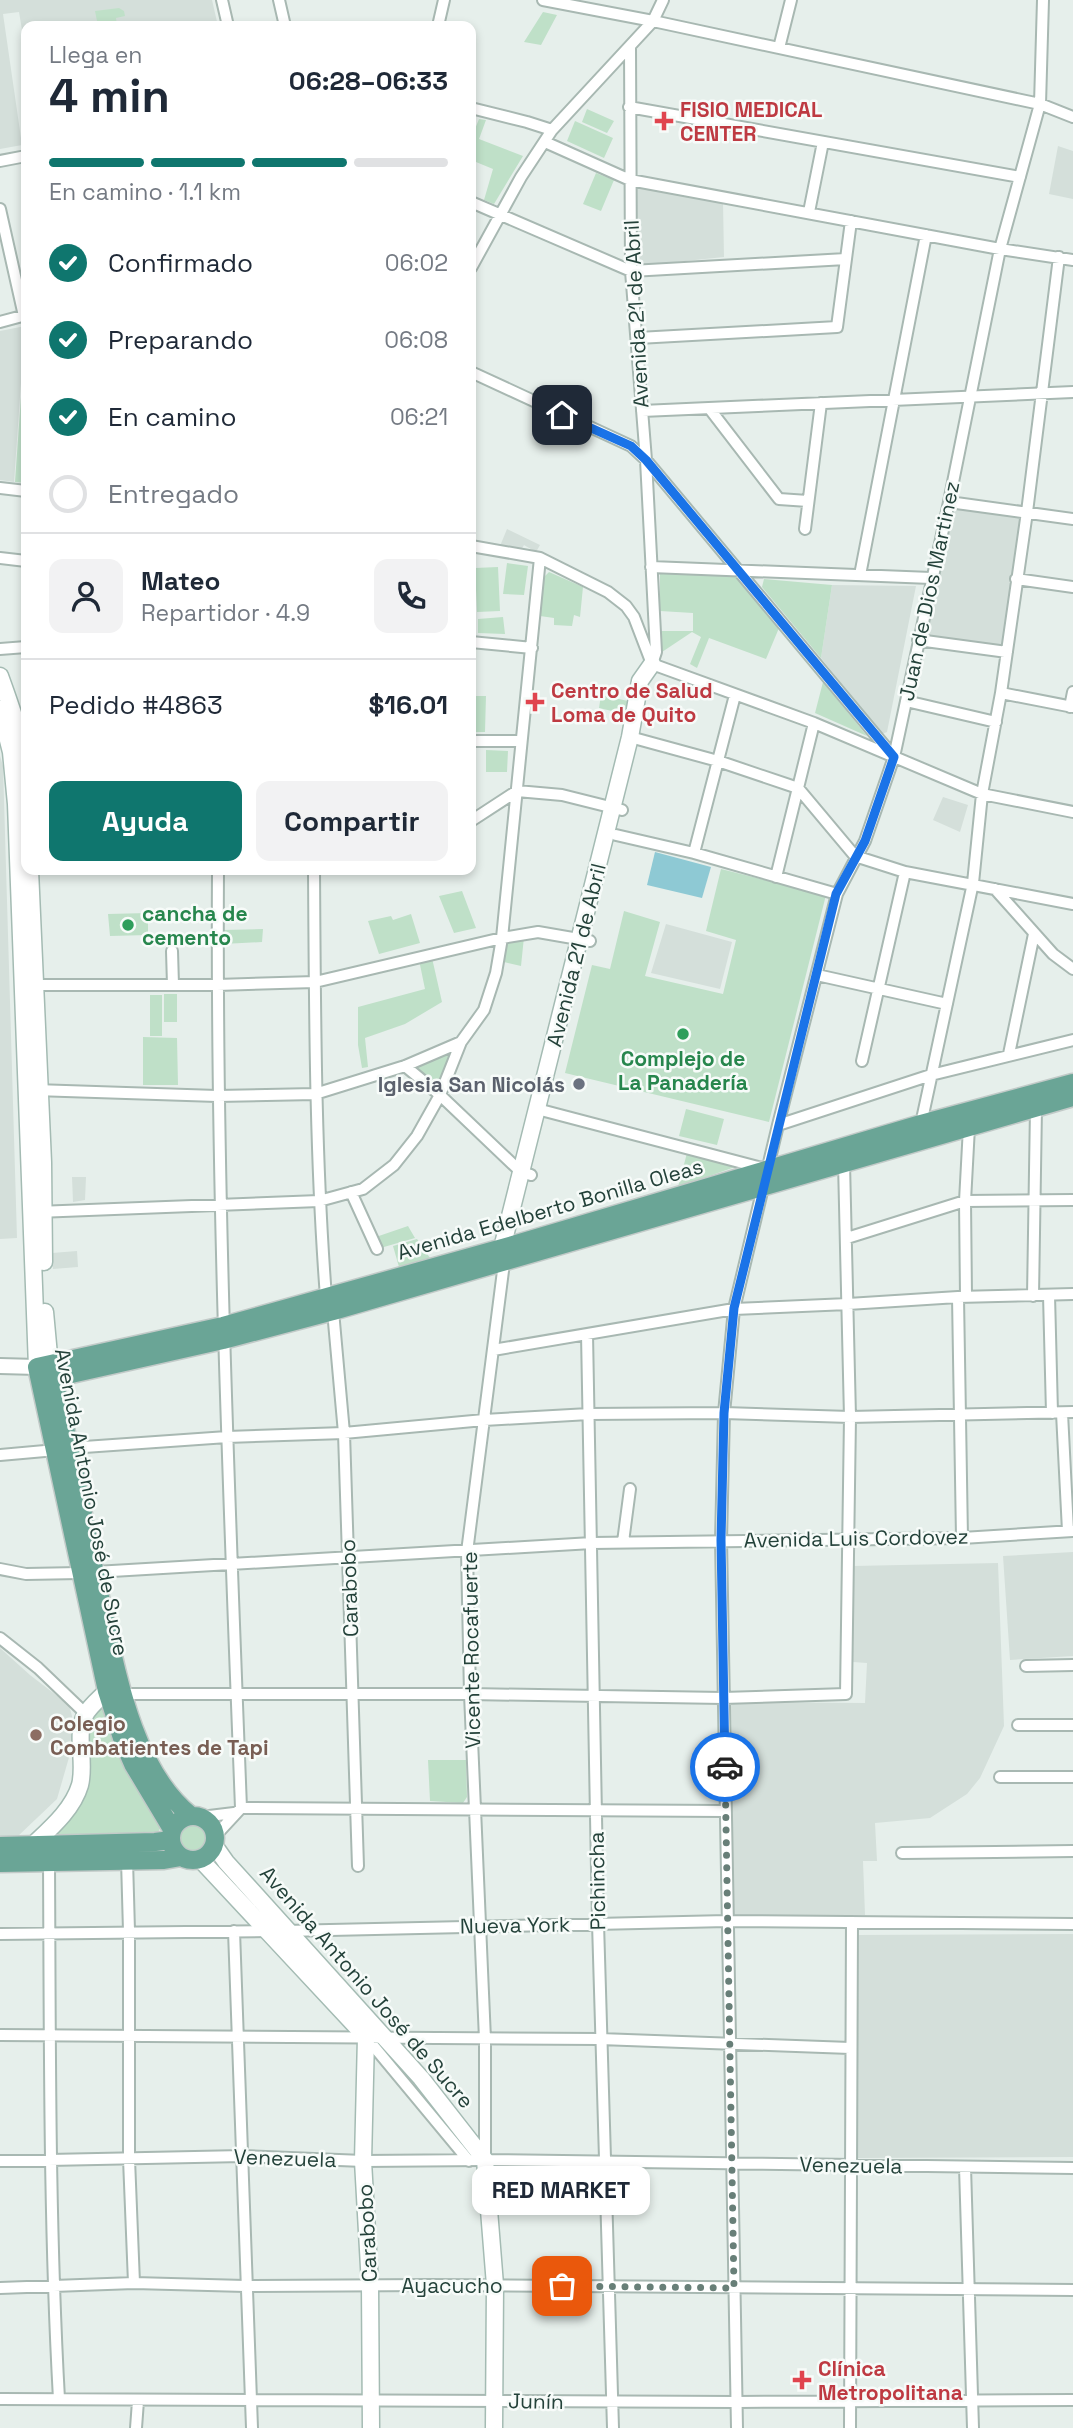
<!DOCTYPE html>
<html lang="es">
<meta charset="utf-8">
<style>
:root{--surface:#fff;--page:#f2f2f3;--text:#1f2937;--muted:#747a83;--line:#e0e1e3;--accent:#0f766e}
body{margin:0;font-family:"Space Grotesk",sans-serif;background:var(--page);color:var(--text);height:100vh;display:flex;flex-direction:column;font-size:26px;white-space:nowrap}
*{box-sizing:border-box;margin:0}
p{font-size:23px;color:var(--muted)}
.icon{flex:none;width:38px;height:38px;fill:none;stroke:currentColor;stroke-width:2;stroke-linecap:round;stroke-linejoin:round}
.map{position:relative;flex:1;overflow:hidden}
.side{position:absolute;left:21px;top:21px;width:455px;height:854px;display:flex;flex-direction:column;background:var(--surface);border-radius:14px;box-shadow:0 4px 10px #0003}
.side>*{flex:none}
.pin{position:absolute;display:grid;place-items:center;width:60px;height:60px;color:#fff;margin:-30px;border-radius:14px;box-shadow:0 4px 10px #0006}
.courier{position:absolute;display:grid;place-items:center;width:70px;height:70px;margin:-35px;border:5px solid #1a73e8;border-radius:50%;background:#fff;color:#222;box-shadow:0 2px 9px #0007}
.bubble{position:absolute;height:49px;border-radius:14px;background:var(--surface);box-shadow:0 4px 10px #0003;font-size:23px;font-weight:600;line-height:49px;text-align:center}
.head em{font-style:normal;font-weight:600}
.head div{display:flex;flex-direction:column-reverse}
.head{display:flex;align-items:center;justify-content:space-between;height:119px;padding:0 28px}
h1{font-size:46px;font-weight:600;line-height:52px}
.bar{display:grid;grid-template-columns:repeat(4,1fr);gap:10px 7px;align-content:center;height:84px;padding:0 28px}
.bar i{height:9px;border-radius:5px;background:var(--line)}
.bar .on{background:var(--accent)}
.bar p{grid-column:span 4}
.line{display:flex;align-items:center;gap:18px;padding:0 28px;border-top:2px solid var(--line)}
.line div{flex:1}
.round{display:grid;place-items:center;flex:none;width:74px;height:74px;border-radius:14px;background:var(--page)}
ol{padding:0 28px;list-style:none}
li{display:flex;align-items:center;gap:21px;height:77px}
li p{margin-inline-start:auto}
li .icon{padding:7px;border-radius:50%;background:var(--accent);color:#fff;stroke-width:4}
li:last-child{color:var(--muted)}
li i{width:38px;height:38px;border:4px solid var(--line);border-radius:50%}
.button{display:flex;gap:14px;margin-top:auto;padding:14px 28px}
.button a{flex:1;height:80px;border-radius:14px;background:var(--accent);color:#fff;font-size:28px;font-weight:600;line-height:80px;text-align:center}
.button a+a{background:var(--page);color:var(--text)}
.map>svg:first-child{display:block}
.built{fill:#d4dfda}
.green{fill:#bfe0c8}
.water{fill:#8ec9d4}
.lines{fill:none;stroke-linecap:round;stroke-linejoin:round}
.minor-casing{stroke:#a8b8b2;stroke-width:14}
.tertiary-casing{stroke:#a8b8b2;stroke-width:18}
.secondary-casing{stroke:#a4bbb3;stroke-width:19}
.primary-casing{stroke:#c2cac8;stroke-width:21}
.minor{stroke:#fff;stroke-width:10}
.tertiary{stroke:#fff;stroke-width:14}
.secondary{stroke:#fff;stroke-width:16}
.primary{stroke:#6aa596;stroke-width:18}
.done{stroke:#687f78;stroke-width:7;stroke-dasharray:0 12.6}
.route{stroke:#1a73e8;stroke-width:9}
.health-dot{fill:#e0444e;stroke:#f7fbf9;stroke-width:2.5}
.leisure-dot{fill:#2e9e5b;stroke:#f7fbf9;stroke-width:2.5}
.worship-dot{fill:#6b7280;stroke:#f7fbf9;stroke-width:2.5}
.education-dot{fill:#8d6e63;stroke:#f7fbf9;stroke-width:2.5}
.labels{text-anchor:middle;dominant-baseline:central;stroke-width:5;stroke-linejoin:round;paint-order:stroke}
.health-label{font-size:21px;font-weight:bold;fill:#be3a42;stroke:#f7fbf9;text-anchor:start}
.street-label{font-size:21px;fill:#24423a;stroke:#f7fbf9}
.leisure-label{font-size:21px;font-weight:bold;fill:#27864d;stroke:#f7fbf9;text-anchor:start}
.worship-label{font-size:21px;font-weight:bold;fill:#5b616d;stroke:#f7fbf9;text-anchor:end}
.education-label{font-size:21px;font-weight:bold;fill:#785e54;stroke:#f7fbf9;text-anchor:start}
</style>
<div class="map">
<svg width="1073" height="2428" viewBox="0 0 1073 2428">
<rect width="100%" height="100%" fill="#e6efeb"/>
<path class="built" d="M0,0H212L218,26H26V54L19,12L3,14L22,145L0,149Z
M1058,146L1073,151V199L1049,194Z
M635,185L723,202L724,257L637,266Z
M25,326L14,482L0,480V331Z
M951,506L1021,517L1002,646L924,635Z
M507,529L540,545L536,552L524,545L521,550L500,546Z
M832,585L916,586L887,732L882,734L821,658Z
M0,756L3,766L17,1238L0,1239Z
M943,797L968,805L960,832L933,820Z
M666,924L732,942L720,989L651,973Z
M72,1177H86L85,1200L73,1202Z
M77,1251L78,1267L53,1269L52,1253Z
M1073,1552V1656L1010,1660L1003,1556Z
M998,1563L1004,1726L980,1778L967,1794L930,1818L875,1823L877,1861H863L865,1915L733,1916L731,1702L865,1703L867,1663L853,1662V1566Z
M0,1648L30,1675L69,1705L72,1716L70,1754L57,1799L17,1837L0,1836Z
M1073,1934V2157L858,2158V1935Z"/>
<path class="green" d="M119,8L124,11L125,16L116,18L117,26H98L95,11Z
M543,12L557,15L541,45L524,42Z
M587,109L614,121L607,133L582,122Z
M479,119L486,120L479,139L523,156L494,204L484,200L493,169L476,162L471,176V139Z
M575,121L613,138L604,158L567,141Z
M596,173L614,180L601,211L583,204Z
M26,325V483L15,482Z
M507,563L528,566L524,595L503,594Z
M498,567L500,611L477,612L475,568Z
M549,572L583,587L580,617L574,615L572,626L554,625V618L540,616L543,578Z
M660,572L739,574L779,628L766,659L709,638L697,668L690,664L701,637L692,632L662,652L661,631H693V613L660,611Z
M764,579L832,585L821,658L762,587Z
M503,617L505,634L478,633V619Z
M823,682L867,736L815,713Z
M601,695L628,701L625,714L599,708Z
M471,696H486L485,732H471Z
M486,750L508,751L507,772H486Z
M721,869L826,895L769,1122L565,1073L592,965L610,969L624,911L660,922L645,976L723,994L736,940L706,931Z
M462,891L476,928L454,933L439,896Z
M148,913V935L110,936L108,914Z
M411,914L420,943L379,954L368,921L391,916L393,920Z
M263,929L262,942L223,944V930Z
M524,937L521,966L504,962L505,941Z
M432,958L442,1002L405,1024L365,1038L368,1067L362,1068L358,1045V1007L425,989L419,960Z
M164,994H177V1022H164Z
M150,995H162V1036H150Z
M143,1037L177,1038L178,1085H143Z
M447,1052L449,1054L438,1086H434L414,1067Z
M686,1109L724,1119L717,1145L679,1136Z
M687,1153L735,1164V1167L678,1187Z
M408,1226L415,1238L377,1249L373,1238Z
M417,1239L430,1258L399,1267L393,1246Z
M103,1700L162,1825L157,1834L44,1839L73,1809L88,1720Z
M428,1760H466L467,1797L463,1803L430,1801Z
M178 1838a16 16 0 1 1 32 0a16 16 0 1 1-32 0Z"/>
<path class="water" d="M655,852L711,867L702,898L647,885Z"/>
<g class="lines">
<defs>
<path id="minor" d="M222,0L228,26
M279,0L285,26
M543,0L653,21L1040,104L1073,117
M438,26L444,0
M630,47L631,271L646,460L656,652L652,664
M779,48L791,0
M629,107L1020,177
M471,108L527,122L552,130
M545,142L630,180L1000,249L1073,260
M0,161L26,156
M471,202L631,271L846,259
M0,209L24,316
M809,212L823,142
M471,268L521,177L552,130L653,21L663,0
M0,322L26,315
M638,338L837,327L851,221
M471,372L631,446L646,460L894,757
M709,408L779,499L808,501
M642,411L1073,392
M0,488L26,491
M949,502L1073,519
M805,529L821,403
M471,546L540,558L608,592L626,606L634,617L652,664
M0,558L26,561
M651,567L931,578
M860,575L926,235
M1016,579L1073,587
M918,640L1007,652
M471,642L532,648
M0,649L26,647
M652,664L814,723L982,794L1073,812
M1001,693L1073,707
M906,701L996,722
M1070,707L1073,692
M630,737L718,761L798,788L855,856L905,872L1073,904
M471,741H521
M471,821L517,791L562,795L622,810
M616,835L694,853L837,894
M694,853L735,695
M218,870C216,1183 229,1495 241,1808
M314,870C315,1012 315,1154 326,1297
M776,877L814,723
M995,889L1053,954L1073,969
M172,951L173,985
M817,975L947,1004
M29,985H217L315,982L502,938L538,932L590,941
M1009,1054L1034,934
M862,1061L905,872
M405,1066L440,1095L521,1172L531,1175
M35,1090L217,1096L315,1094L405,1066L461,1042
M537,1109L762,1168
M921,1124L973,883L982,794L1001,693L1027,512L1059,257
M778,1125L931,1075L1073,1040
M351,1192L377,1249
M37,1212L319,1201L363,1189L394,1165L417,1136L440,1095L461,1042L484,1010L496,973L502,938L540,558
M847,1238L965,1201L1073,1200
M1049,1295L1052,1413
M966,1296L965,1201L969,1127
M1033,1296L1036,1108
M958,1297L962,1538
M333,1311L344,1433L358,1866
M587,1334L598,1923L613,2428
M493,1350L734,1309L848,1304L958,1297L1073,1294
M1062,1413L1068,1531
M70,1448L227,1437L344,1433L484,1420L589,1414L724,1413L850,1417L1073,1412
M0,1455L56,1450
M623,1542L630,1489
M0,1569L26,1574L80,1573
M95,1572L592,1543L962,1538L1073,1531
M0,1638L38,1668L86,1714
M1026,1666L1073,1665
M122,1694H470L723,1698L846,1694L850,1417L844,1163
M1018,1725H1073
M1000,1777H1073
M201,1817L234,1813
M216,1835L241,1808L726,1811
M902,1853L1073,1851
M127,1860L129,1931V2159L134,2283
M49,1862C50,2041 49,2220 59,2399
M234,1931L252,2428
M285,1931L727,1921L1073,1924
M0,1934L269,1931
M0,2035L600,2039L850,2048
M366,2037L469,2161
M485,2160V2039L470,1694L467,1552L504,1263
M0,2161L243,2156L363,2161L485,2160L1073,2168
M965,2167L973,2428
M0,2288L134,2283L245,2286L430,2285L1073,2290
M0,2399L737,2402L1073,2400
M136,2428L138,2401
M737,2428L721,1540L724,1413L734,1309L778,1125L837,894L865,841L894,757L949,502L1000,249L1040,104L1043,0
M850,2428L852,1922"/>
<path id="tertiary" d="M0,1366L37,1367"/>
<path id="secondary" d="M0,676C12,709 25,744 26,780
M0,709L11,752L16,804L37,1367
M30,870L43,1162L44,1262
M503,1257L502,1248L630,737L640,681L652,664
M45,1312L50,1366
M34,1844C51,1828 73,1809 80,1785C86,1763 75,1736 85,1715C90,1706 100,1698 107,1691
M214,1845L226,1862L421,2078L485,2160L495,2285L494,2428
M200,1859L366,2037L363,2161L370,2285L371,2428"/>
<path id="primary" d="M50,1367C71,1443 83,1520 100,1597C116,1668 131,1767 190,1815
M40,1381L223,1340L333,1311L1073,1097
M171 1838a22 22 0 1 1 44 0a22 22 0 1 1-44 0Z
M172,1829L133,1764L123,1741L107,1691L37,1367L223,1326L513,1245L921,1124L1073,1083
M0,1846L155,1842L171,1840
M0,1863L164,1860L181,1857"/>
</defs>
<use href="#minor" class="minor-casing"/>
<use href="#tertiary" class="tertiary-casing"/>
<use href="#secondary" class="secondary-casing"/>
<use href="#primary" class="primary-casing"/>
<use href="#minor" class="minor"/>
<use href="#tertiary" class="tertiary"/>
<use href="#secondary" class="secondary"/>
<use href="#primary" class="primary"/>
</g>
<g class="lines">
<path class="done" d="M562,2286L734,2288L725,1767"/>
<path class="route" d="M562,415L631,446L646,460L894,757L865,841L836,894L734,1308L724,1413L721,1540L725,1767"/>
</g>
<g class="health-dot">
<path d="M660.5 110.5h7v7h7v7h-7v7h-7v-7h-7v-7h7z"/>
<path d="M531.5 691.5h7v7h7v7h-7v7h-7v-7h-7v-7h7z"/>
<path d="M798.5 2369.5h7v7h7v7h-7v7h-7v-7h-7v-7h7z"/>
</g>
<g class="leisure-dot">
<circle cx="128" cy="925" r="7"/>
<circle cx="683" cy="1034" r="7"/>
</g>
<circle class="worship-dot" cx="579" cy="1084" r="7"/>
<circle class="education-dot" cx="36" cy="1735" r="7"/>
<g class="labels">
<g class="health-label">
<text x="680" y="109">FISIO MEDICAL<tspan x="680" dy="24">CENTER</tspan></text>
<text x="551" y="690">Centro de Salud<tspan x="551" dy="24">Loma de Quito</tspan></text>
<text x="818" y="2368">Clínica<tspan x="818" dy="24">Metropolitana</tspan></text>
</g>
<g class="street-label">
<text transform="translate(636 314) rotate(-93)">Avenida 21 de Abril</text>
<text transform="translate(929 591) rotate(-78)">Juan de Dios Martinez</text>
<text transform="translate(576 955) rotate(-76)">Avenida 21 de Abril</text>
<text transform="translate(550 1209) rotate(-16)">Avenida Edelberto Bonilla Oleas</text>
<text transform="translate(92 1502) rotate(79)">Avenida Antonio José de Sucre</text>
<text transform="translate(856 1538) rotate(-1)">Avenida Luis Cordovez</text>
<text transform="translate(349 1588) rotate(-92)">Carabobo</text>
<text transform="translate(471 1650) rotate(-91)">Vicente Rocafuerte</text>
<text transform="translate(597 1881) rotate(-91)">Pichincha</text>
<text transform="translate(515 1925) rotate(-1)">Nueva York</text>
<text transform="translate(367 1987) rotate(49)">Avenida Antonio José de Sucre</text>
<text transform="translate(285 2158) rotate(2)">Venezuela</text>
<text transform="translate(851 2165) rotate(1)">Venezuela</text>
<text transform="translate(367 2233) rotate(-93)">Carabobo</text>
<text x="452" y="2285">Ayacucho</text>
<text transform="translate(536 2401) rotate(1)">Junín</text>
</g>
<g class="leisure-label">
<text x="142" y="913">cancha de<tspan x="142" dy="24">cemento</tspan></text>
<text x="683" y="1058" text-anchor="middle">Complejo de<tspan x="683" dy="24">La Panadería</tspan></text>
</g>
<g class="worship-label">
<text x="565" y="1084">Iglesia San Nicolás</text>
</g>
<g class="education-label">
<text x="50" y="1723">Colegio<tspan x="50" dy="24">Combatientes de Tapi</tspan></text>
</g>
</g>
</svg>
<div class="pin" style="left:562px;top:2286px;background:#ea580c"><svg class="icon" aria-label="bag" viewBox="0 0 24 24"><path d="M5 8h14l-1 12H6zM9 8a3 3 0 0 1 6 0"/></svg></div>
<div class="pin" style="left:562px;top:415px;background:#1f2937"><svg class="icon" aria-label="home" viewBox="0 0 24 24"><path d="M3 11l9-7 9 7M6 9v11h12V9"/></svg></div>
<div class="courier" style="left:725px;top:1767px"><svg class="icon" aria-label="car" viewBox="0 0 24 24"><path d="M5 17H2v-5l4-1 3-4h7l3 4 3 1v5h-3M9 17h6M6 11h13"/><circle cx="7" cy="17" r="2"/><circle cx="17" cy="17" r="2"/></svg></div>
<div class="bubble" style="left:472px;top:2166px;width:178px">RED MARKET</div>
<section class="side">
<div class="head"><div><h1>4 min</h1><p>Llega en</p></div><em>06:28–06:33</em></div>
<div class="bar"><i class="on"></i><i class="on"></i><i class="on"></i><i></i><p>En camino · 1.1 km</p></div>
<ol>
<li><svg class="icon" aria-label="check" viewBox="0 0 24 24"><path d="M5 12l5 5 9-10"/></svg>Confirmado<p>06:02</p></li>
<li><svg class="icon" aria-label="check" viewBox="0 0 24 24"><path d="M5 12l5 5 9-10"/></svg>Preparando<p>06:08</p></li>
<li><svg class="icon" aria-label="check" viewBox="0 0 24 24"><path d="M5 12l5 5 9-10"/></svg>En camino<p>06:21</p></li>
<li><i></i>Entregado</li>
</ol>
<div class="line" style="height:126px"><a class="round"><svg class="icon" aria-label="person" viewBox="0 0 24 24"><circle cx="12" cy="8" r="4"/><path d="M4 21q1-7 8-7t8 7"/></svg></a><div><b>Mateo</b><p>Repartidor · 4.9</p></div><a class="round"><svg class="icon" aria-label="phone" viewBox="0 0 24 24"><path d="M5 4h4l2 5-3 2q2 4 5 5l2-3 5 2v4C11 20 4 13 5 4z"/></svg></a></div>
<div class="line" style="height:91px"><div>Pedido #4863</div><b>$16.01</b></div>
<div class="button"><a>Ayuda</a><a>Compartir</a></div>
</section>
</div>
